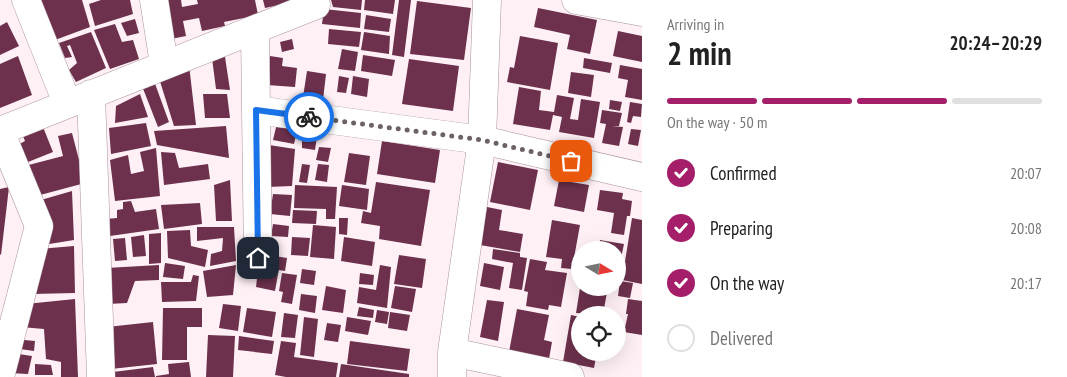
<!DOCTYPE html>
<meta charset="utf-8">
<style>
:root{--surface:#fff;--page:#f2f2f2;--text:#222;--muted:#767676;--line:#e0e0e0;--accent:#a41e69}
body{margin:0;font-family:"PT Sans Narrow",sans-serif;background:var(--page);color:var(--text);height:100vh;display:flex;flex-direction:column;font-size:19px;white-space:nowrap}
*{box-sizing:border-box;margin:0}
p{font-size:16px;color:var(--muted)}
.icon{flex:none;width:28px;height:28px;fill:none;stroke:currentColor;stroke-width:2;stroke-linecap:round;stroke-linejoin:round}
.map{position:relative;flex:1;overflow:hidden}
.drawer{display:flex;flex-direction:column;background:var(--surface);width:425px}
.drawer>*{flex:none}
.needle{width:32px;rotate:100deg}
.tools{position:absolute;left:571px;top:241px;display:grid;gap:10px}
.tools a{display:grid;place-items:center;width:55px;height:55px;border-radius:50%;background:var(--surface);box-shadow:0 5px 20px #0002;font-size:25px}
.pin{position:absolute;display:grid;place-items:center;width:42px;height:42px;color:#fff;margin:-21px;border-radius:10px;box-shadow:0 2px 8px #0006}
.courier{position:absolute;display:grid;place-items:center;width:50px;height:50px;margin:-25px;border:4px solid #1a73e8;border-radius:50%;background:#fff;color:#222;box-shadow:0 1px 6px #0007}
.head em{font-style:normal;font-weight:800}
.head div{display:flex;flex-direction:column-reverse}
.head{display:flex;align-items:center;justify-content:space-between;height:85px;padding:0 25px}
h1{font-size:32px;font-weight:800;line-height:38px}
.bar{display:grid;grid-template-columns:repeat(4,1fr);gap:8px 5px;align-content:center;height:60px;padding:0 25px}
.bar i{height:6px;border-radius:4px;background:var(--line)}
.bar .active{background:var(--accent)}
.bar p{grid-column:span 4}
ol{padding:0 25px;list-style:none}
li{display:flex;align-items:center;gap:15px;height:55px}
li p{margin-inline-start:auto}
li .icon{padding:5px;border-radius:50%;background:var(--accent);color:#fff;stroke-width:4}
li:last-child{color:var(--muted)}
li i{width:28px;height:28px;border:2px solid var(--line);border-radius:50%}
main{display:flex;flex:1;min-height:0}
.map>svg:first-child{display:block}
.building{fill:#6d314d}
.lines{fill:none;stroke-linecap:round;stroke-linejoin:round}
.minor-casing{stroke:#a8939b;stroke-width:29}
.minor{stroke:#fff;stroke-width:28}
.done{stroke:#6c6265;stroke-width:5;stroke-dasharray:0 9}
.route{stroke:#1a73e8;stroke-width:6}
</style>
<main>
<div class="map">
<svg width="642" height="377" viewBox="0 0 642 377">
<rect width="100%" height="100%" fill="#fef0f5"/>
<path class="building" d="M40,0H82L90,27L55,40Z
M101,0H130L133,14L95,26L89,4Z
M166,0H181L182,7L198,4L197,0H255L258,15L224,22L225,26L202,31L199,18L183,21L186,36L166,40Z
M263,0H293V2L265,8Z
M331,0H362L361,10L333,7Z
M365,0H395L393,14L364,10Z
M399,0H411L404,57L392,55Z
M417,1L471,8L464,60L410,54Z
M538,8L597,20L590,54L567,49L570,35L534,27Z
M324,9L361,13L360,28L322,24Z
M366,15L391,19L389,32L364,29Z
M135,19L139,33L127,36L121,23Z
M7,22L19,46L0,55V26Z
M115,24L122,42L133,40L139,59L110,69L94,30Z
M329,29L361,32L359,47L328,44Z
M618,31L642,36V62L613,56Z
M91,32L106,68L76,82L69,70L77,63L70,45L67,46L72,57L65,58L59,43Z
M364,32L390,36L389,54L361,50Z
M520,36L558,43L550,90L507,82L510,67L514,68Z
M292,39L294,49L282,52L280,42Z
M342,49L358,52L355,71L338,69Z
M363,55L395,60L392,76L361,71Z
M18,56L32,95L0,108V64Z
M270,56L283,58L282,66L297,68L295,87L267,85Z
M225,57L230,90L216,89L212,58Z
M584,58L612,63L610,73L583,68Z
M409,59L459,66L453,111L402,104Z
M189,65L196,125L174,126L158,75Z
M620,65L642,69V100L625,97L628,80L618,78Z
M307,71L326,74L323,100L303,97Z
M571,72L594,75L591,97L568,93Z
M339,76L349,78L346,93L337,92Z
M353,76L369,79L367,97L351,94Z
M154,81L169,122L158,127L142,86Z
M519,87L541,91L539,110L554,112L557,95L574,98L570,119L578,120L581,99L600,102L594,138L559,132L562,117L553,115L550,130L513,124Z
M140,94L148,117L115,123L116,106Z
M203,94H227L230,118H205Z
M610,100L622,102L620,111L609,109Z
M630,102L642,104L641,117L633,116L631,123L627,122Z
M602,110L622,113L619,126H612L623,127L619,146L602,143L606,124L600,123Z
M313,122L319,123L315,150L302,148V141L310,142Z
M146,123L151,146L111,154L109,128Z
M277,123L298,127L294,144L273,140Z
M226,126L229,158L157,145L154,131Z
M43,127L53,152L23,164L16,146L25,141L23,136Z
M631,129L641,130L638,146L628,144Z
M72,133L85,183L29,198L21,167L63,156L58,136Z
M382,141L440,150L435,183L377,174Z
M269,145L295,149L292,186L267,187Z
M319,147L331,148L328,162L316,160Z
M156,148L160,196L115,201L110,160L128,155L131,174L144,171L140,152Z
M161,152L175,153L179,168L208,164L210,179L164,185Z
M349,153L370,156L366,185L344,182Z
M498,162L538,170L530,210L490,202Z
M302,164L310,165L307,183L299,182Z
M318,164L329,165L327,182L315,180Z
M230,180L232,221H216L214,185Z
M559,180L589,185L584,212L554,206Z
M376,182L430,190L421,246L379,239L380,226L361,223L363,211L371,213Z
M295,185L337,187L335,219H326V209L294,208Z
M342,185L369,189L367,210L339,206Z
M9,187L1,255L0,254V189Z
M600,190L623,193L622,199L632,201L630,216H627L624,235L611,233L614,213L597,210Z
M72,191L74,240L43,245L34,202Z
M273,194L292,195L290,216L270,214Z
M131,201L135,212L156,209L159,229L103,237L105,219L117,218V210L123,209V202Z
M200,203L202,224L164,229L161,205Z
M487,207L502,210L499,230L523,234L520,252L480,245Z
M293,210L317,211L316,224L292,223Z
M339,218H348L347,235L339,234Z
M632,218L642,220V284L622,280Z
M552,220L580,225L572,269L561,268L562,259L546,257Z
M273,224L289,226L288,237L271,236Z
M313,225L336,227L334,259L310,257Z
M197,227H234L236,261L210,266L211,254L222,251L223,238L197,241Z
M190,230L191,246L208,250L205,267L168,258L167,231Z
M161,233V263L149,264V234Z
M144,235L146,256L133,257L131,237Z
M292,237L310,238L308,256L291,255Z
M344,237L375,242L372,266L341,261Z
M125,238L127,260L115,261L113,239Z
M600,240L624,244L621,258L618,257V250H598Z
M74,246L75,293L33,294L39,249Z
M493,249L520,253V257L527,258L522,290L509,288L513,263L492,259Z
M268,255L287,258L285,271L266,268Z
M399,255L426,259L422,288L394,284Z
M530,259L547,262L545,270L567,273L561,307L549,305L548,310L526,306L528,292L524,291Z
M165,263L185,266L183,279L163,277Z
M484,263L504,267L500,290L480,286Z
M159,265V280L135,281L127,303L108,304L106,268Z
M236,265L233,295L207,297L203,271Z
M380,265L391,267L387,308L357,303L359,287L376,290Z
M302,269L316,271L314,285L300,283Z
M258,270L278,274L275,291L256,287Z
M282,273L297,275L292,304L281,302L283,292L279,291Z
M360,273L374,275L373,285L359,284Z
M193,275L199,276L196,301L162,302L161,282H191Z
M620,281L633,283L630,298L618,296Z
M326,286L346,290L343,313L322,310Z
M395,286L416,289L412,312L391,308Z
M580,288H589L588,289L607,292L603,315L576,313Z
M301,294L317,296L315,313L299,310Z
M75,299L78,377H61V362L46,359L44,329L21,327L26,304Z
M628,299L642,301V335L624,332L628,314H626Z
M487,300L504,302L498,341L480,337Z
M223,304L241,306L238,331L219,328Z
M359,307L374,310L373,318L357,316Z
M163,308H202V327H187V360H162Z
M247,308L276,312L272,337L243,332Z
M517,309L549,315L544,340L552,342L549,359L509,352Z
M377,310L389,312L387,324L375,322Z
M390,312L410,315L407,331L388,328Z
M284,313L298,315L295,338L281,337Z
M571,315L580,317V352H597L594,368L563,362Z
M304,317L318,319L314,357L300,355Z
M347,317L371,321L368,335L345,331Z
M153,322L157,364L111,369L107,327Z
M327,323L341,325L338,342L324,340Z
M208,335L235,336L233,377H206Z
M239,336L274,341L272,354L238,350Z
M14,339L35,341L34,351L13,348Z
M281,341L296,343L294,357L338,363L336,377H286L275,375Z
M350,341L410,349L407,371L347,364Z
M12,353L32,356L28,374L9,373Z
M189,362L191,377H156V376L169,374L168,364Z
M35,364L51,365L53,375H35Z
M341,364L409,374V377H339Z
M153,367L155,377H113V372Z"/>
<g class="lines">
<defs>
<path id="minor" d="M26,0L67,103
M154,0L164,64
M576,0L642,12
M255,30L256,110L482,140L642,177
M91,94L101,377
M256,110L258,258
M0,131L316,5L315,0
M0,131L39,226L0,377
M452,352L570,377
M452,377V352L482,140L487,0"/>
</defs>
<use href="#minor" class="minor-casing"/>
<use href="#minor" class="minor"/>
</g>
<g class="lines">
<path class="done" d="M309,117L482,140L571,161"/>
<path class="route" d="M258,258L256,110L309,117"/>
</g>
</svg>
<div class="tools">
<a><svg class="needle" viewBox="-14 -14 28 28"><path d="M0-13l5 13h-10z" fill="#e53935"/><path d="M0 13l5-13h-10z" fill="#767676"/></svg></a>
<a><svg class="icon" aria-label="locate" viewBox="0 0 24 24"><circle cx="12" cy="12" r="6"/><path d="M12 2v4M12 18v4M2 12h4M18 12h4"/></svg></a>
</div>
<div class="pin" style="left:571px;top:161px;background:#ea580c"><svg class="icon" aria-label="bag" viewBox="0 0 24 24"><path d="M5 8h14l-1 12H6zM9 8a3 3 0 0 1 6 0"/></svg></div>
<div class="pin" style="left:258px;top:258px;background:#1f2937"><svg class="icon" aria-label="home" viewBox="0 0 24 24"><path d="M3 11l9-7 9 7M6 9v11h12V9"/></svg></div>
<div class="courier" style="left:309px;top:117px"><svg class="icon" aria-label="bike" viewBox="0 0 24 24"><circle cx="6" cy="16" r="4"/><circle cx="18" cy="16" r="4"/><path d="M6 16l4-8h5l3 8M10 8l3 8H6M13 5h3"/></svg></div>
</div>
<section class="drawer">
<div class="head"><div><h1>2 min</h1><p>Arriving in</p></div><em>20:24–20:29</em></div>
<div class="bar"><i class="active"></i><i class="active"></i><i class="active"></i><i></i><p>On the way · 50 m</p></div>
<ol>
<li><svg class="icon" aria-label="check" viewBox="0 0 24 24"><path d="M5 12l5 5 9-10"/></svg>Confirmed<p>20:07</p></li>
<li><svg class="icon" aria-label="check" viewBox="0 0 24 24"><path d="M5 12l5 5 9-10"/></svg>Preparing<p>20:08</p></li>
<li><svg class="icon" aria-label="check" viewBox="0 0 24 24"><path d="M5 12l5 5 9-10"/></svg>On the way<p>20:17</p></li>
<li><i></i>Delivered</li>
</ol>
</section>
</main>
